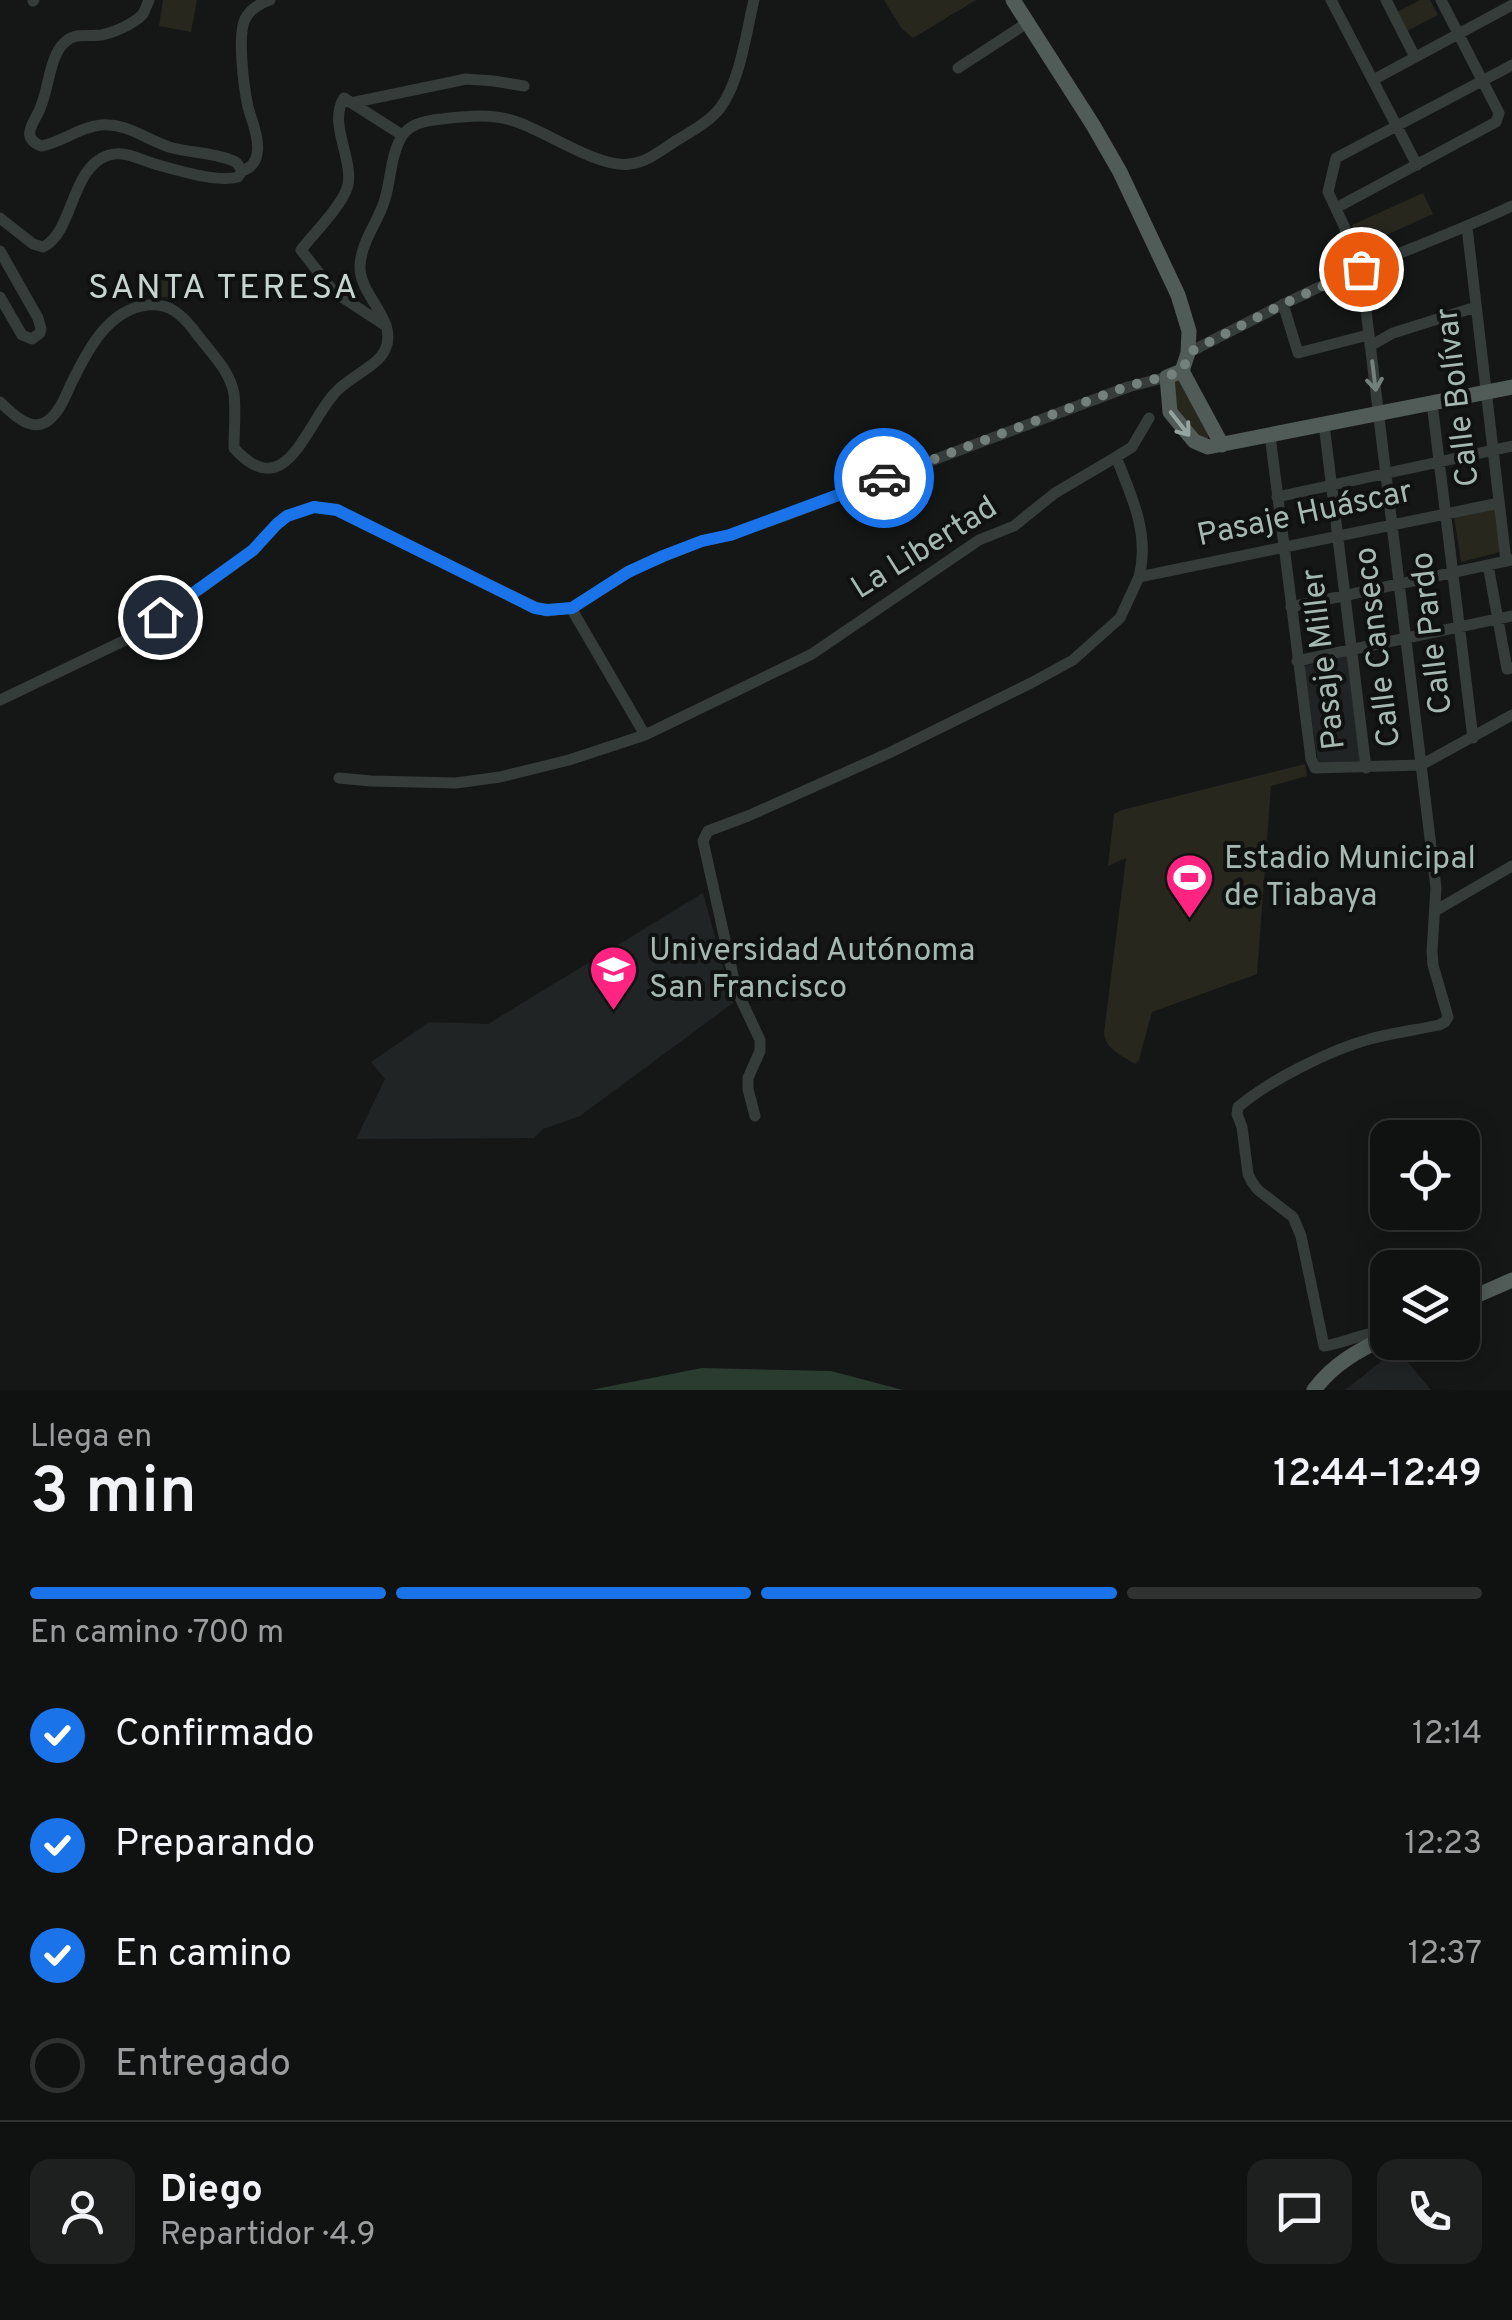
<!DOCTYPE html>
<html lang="es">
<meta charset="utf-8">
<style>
:root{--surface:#101111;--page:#1e1f1f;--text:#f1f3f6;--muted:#9c9d9f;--line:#303131;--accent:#1a73e8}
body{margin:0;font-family:Overpass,sans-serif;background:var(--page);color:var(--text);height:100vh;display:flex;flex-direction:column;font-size:38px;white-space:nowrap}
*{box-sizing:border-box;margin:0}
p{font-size:32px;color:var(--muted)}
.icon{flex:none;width:55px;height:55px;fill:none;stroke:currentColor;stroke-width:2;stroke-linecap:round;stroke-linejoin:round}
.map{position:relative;height:1390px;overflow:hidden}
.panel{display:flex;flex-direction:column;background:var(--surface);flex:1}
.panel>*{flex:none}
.tools{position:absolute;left:1370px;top:1120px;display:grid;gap:20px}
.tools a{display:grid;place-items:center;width:110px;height:110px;border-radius:20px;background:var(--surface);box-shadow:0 5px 25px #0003,0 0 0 2px var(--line);font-size:50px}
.pin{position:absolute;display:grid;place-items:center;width:85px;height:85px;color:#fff;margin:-42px;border:5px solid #fff;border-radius:50%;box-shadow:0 2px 10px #0007}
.courier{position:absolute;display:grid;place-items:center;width:100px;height:100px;margin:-50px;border:8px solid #1a73e8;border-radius:50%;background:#fff;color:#222;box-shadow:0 2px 12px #0007}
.head em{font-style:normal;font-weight:600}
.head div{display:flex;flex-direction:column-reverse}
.head{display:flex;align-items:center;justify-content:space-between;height:170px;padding:0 30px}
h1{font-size:65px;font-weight:600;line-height:75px}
.bar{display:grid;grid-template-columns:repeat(4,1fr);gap:15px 10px;align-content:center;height:120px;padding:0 30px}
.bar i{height:12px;border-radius:8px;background:var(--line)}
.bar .on{background:var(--accent)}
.bar p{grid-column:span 4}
.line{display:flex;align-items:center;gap:25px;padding:0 30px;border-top:2px solid var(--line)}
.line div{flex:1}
.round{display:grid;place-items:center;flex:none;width:105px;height:105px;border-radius:20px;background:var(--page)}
ol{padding:0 30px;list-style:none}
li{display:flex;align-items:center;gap:30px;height:110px}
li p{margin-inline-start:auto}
li .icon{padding:10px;border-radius:50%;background:var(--accent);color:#fff;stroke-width:4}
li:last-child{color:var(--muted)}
li i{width:55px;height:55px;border:5px solid var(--line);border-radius:50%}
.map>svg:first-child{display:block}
.built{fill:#212424}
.green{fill:#27271e}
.water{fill:#2a3c30}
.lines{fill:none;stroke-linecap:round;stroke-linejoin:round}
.minor{stroke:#353c3a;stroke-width:11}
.major{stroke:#515b58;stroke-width:15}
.oneway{stroke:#73807b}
.oneway2{stroke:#94a59f}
.done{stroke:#73807b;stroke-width:10;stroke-dasharray:0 18}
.route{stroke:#1a73e8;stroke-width:12}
.labels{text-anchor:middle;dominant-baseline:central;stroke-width:8;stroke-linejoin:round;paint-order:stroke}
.street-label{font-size:32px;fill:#a5b8b1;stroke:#101212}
.poi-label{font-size:32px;fill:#a5b8b1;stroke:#101212;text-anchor:start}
.neighbourhood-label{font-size:35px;letter-spacing:2.5px;fill:#c7d4cf;stroke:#101212}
</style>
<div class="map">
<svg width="1512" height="1390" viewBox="0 0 1512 1390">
<rect width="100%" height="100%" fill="#151717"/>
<path class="built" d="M1348,656L1364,761L1318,763L1304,666Z
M703,893L733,1003L580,1116L543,1129L534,1138L356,1139L385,1079L371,1062L429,1022L488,1024Z
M1397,1349L1431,1390H1345Z"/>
<path class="green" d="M163,0H197L191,32L159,26Z
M884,0H976L913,38L902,29Z
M1420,0H1430L1438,15L1407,31L1397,12Z
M1423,193L1433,214L1362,246L1352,225Z
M144,277L172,281L170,298L142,294Z
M1178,379L1209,435L1207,441L1203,443L1172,409L1170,382Z
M1498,507L1504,551L1461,562L1454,517Z
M1305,764L1307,776L1271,786L1257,974L1152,1012L1139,1060L1135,1064C1123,1056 1105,1049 1104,1033L1126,858L1108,866L1114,814L1122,810Z"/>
<path class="water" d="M702,1368L831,1371L903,1390H591Z"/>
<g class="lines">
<path class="minor" d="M1331,0L1417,165
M1386,0L1415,57
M33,1L34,0
M958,68L1027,23
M1373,80L1512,5
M351,103L466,79L494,81L524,86
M242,171C250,168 256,163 257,154C260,140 252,121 248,107C244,88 237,36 245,19C251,8 260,4 270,0
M1336,208L1496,122L1499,113L1441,0
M0,218L33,244L43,247C74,232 70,167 109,155C124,150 141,160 155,164C177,170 217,183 238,177L242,171C238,165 239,163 231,160C212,152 189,153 169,147C145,139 127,123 101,125C79,127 63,142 41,146C24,139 29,129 37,115C49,95 48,58 64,43C74,32 87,37 101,35C113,33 134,24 143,14C144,13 148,2 149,0
M1467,227L1506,561
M0,251L38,318L41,329L40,333L32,339L22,335L0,297
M1361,269L1436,888L1432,951L1433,965L1448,1017L1445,1022L1439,1025C1416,1030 1392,1033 1370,1039C1330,1050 1270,1080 1238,1107L1237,1114L1242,1127L1248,1174L1252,1182L1258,1190L1293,1217L1301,1236L1324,1346C1346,1343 1366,1331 1388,1331
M1353,272L1347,253L1345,228L1328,192L1336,158L1512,65
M1283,304L1298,353L1368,335
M386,326L334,292L301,250C314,233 343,205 348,185C353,157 328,123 344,98L402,135
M1370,346L1393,333L1476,307
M1188,353C1243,325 1298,295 1355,271C1407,250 1461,230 1512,206
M0,402C11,412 29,432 46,422C59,414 65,397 71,384C87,351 108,309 148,305C169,303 181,314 193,329C207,349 230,369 234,394C236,411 234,431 234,448C285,505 305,427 334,394C347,378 377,367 385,350C399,320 359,296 360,266C361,242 377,224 384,202C391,182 390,156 402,136C410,123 428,120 442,119C468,116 492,113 517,122C547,132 600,169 630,164C648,162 663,149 677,140C692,131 709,122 720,108C740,82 746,33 754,0
M1432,403L1473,738
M1324,424L1366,768
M1270,435L1311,759L1315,768L1421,765L1512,715
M1116,457L1132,447L1149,418
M1277,497L1512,446
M1488,565L1507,669L1512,668
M1291,607L1512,560
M571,608L645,735
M1297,661L1512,616
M0,700L136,635L253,551L277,524L287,516L314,507L337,510L535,607L547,611L571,608L636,568L702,541L730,535L784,516L1128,387L1167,377
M339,778L371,781L456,783L500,777L569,760L645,735L812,654L979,540L1014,526L1055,493L1116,457C1132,497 1150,534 1139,577
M1435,911L1512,866
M755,1116L748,1089V1078L760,1051V1040L736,989L703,841L708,831L748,816L889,753L1031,683L1073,660L1120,618L1139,577L1499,503"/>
<path class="major" d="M1013,0L1093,125L1120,172L1178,295L1189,331L1188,353L1182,371
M1182,371L1167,377L1170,412L1194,441L1208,447L1512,387
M1182,371L1222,445
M1462,1302L1512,1280
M1314,1390C1333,1364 1359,1350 1388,1336"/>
</g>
<defs><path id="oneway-shaft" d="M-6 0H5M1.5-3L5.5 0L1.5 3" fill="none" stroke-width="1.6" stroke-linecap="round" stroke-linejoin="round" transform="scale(2.5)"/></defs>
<use class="oneway" href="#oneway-shaft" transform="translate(1374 376) rotate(83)"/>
<use class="oneway2" href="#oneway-shaft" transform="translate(1180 424) rotate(52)"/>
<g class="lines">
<path class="done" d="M884,478L1128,386L1178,373L1184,368L1188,353L1283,304L1361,269"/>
<path class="route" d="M160,617L253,550L277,524L287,516L314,507L337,510L535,608L547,610L572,608L628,572L663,556L702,541L730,535L884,478"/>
</g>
<defs>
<symbol id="stadium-pin" viewBox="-11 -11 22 30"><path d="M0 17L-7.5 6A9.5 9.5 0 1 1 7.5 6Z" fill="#ff2482" stroke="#101212"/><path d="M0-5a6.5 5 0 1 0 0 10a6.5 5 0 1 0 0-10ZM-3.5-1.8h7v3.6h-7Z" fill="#fff"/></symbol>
<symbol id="university-pin" viewBox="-11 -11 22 30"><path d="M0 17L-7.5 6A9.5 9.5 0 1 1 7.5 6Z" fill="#ff2482" stroke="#101212"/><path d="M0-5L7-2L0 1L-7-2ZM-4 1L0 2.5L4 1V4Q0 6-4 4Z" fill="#fff"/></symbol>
</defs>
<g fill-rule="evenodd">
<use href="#stadium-pin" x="1162" y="850" width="55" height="75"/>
<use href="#university-pin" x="586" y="942" width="55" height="75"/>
</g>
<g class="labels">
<g class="street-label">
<text transform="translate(1459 397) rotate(-97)">Calle Bolívar</text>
<text transform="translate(1305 515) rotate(-12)">Pasaje Huáscar</text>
<text transform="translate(925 549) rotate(-32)">La Libertad</text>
<text transform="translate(1433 633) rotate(-97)">Calle Pardo</text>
<text transform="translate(1379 647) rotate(-97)">Calle Canseco</text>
<text transform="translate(1325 659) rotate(-97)">Pasaje Miller</text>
</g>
<g class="poi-label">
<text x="1224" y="860">Estadio Municipal<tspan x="1224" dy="37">de Tiabaya</tspan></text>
<text x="649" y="952">Universidad Autónoma<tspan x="649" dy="37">San Francisco</tspan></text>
</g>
<g class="neighbourhood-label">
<text x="224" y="289">SANTA TERESA</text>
</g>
</g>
</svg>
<div class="tools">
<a><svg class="icon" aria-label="locate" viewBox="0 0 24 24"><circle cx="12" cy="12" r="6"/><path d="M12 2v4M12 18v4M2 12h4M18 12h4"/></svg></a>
<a><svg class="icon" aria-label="layers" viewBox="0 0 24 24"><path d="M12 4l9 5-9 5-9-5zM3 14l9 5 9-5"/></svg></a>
</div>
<div class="pin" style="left:1361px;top:269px;background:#ea580c"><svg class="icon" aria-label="bag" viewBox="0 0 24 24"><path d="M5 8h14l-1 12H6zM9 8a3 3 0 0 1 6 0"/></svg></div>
<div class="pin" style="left:160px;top:617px;background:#1f2937"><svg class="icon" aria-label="home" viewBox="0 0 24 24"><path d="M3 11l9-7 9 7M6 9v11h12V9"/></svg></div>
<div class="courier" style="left:884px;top:478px"><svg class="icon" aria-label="car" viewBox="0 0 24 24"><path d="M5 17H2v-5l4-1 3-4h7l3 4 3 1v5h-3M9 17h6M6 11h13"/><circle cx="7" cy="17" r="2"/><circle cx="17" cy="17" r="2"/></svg></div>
</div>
<section class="panel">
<div class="head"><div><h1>3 min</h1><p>Llega en</p></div><em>12:44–12:49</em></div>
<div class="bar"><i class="on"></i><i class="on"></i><i class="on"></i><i></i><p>En camino · 700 m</p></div>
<ol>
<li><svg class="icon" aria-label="check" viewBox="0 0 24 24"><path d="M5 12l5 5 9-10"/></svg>Confirmado<p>12:14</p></li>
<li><svg class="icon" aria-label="check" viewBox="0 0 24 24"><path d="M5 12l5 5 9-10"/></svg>Preparando<p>12:23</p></li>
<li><svg class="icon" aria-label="check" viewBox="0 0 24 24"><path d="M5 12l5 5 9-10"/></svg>En camino<p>12:37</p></li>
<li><i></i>Entregado</li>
</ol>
<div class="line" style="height:180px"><a class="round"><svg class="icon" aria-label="person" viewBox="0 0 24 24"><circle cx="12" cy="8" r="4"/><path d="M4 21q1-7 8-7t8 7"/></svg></a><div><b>Diego</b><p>Repartidor · 4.9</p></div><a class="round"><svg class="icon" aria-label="chat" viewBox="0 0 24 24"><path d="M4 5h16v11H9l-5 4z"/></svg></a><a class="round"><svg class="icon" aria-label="phone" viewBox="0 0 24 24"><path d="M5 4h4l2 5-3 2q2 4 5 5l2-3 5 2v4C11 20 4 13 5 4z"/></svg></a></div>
</section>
